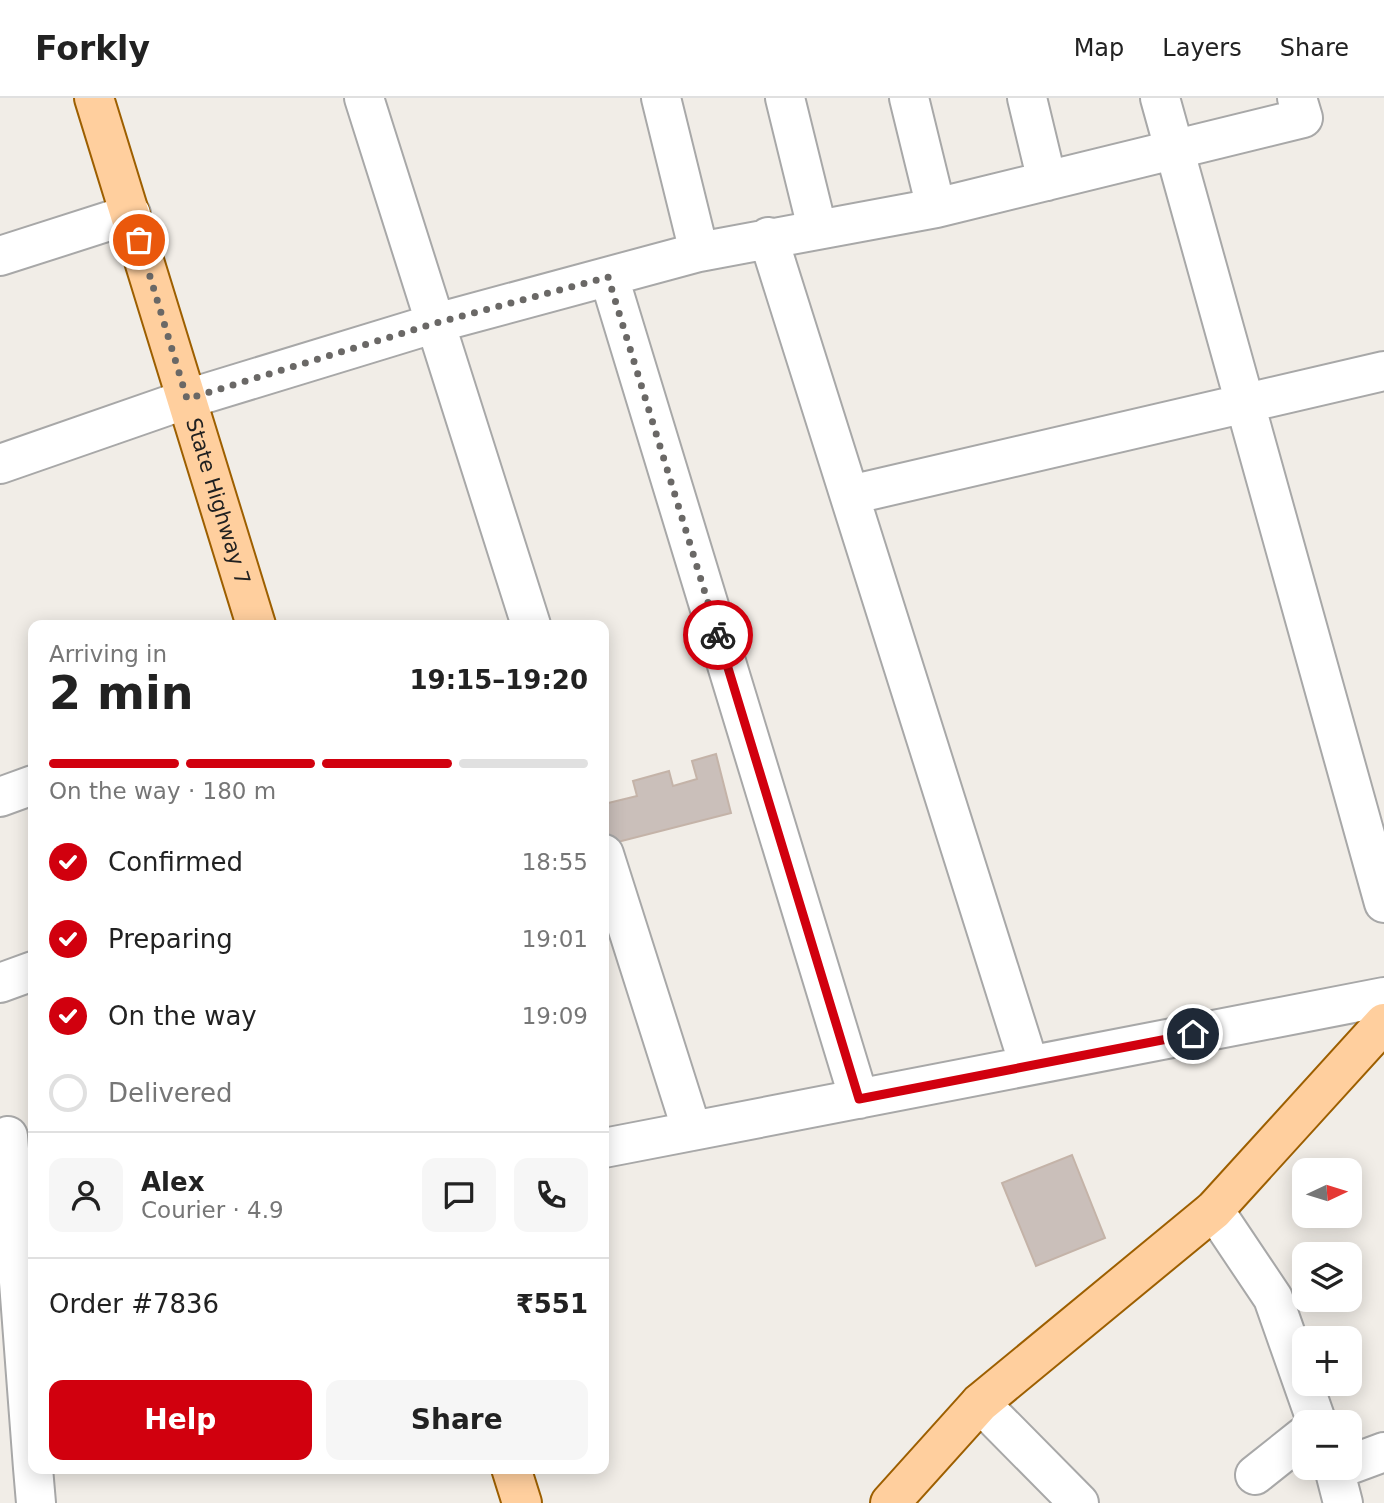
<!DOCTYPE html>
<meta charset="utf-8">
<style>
:root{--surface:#fff;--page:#f6f6f6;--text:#222;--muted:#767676;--line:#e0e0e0;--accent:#d1000e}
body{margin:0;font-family:"DejaVu Sans",sans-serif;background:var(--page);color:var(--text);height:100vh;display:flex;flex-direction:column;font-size:26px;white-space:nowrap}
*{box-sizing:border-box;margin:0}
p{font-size:23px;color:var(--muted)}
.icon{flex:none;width:38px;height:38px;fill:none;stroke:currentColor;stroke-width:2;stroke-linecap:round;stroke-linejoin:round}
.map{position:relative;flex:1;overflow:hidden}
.sheet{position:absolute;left:28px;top:522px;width:581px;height:854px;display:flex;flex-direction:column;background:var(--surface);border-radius:14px;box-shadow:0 4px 18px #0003}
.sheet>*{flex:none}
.needle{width:46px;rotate:86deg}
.tools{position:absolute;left:1292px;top:1060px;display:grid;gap:14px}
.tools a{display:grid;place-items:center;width:70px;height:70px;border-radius:14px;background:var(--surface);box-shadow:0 4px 18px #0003;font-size:35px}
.pin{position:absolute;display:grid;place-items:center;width:60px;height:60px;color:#fff;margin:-30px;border:4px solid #fff;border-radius:50%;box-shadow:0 2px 7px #0007}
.courier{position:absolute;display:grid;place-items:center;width:70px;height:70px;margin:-35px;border:5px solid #d1000e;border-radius:50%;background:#fff;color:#222;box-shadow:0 2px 9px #0007}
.head em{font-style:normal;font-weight:600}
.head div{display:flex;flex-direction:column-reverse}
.head{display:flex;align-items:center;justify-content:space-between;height:119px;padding:0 21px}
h1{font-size:46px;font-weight:600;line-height:52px}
.bar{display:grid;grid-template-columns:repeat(4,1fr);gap:10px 7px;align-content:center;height:84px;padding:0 21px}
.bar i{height:9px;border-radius:5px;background:var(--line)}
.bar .selected{background:var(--accent)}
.bar p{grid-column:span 4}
.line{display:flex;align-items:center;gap:18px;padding:0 21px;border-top:2px solid var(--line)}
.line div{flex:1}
.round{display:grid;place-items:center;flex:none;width:74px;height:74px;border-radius:14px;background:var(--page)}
ol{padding:0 21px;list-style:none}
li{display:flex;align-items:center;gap:21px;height:77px}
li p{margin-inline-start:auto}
li .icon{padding:7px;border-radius:50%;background:var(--accent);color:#fff;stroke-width:4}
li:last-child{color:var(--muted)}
li i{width:38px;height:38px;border:4px solid var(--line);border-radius:50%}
.action{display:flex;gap:14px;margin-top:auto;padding:14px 21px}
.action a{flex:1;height:80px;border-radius:14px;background:var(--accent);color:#fff;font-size:28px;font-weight:600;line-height:80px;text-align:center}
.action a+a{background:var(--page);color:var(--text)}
header{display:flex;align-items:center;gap:42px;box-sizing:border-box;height:98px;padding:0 35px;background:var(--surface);border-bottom:2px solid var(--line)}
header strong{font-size:33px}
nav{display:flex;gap:38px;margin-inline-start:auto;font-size:24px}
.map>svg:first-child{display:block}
.building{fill:#cabfba;stroke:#c4b3a8;stroke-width:2}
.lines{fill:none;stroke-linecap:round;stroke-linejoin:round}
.minor-casing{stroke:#a8a8a8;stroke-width:42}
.major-casing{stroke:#9d5f00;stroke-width:42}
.minor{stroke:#fff;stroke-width:38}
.major{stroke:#ffcf9e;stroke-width:38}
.done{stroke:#6a6866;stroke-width:7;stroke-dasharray:0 12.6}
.route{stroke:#d1000e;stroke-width:9}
.labels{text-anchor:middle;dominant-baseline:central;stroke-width:7;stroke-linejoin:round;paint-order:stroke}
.street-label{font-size:21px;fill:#212121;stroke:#fff}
</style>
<header>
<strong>Forkly</strong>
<nav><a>Map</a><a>Layers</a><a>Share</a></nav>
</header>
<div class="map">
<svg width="1384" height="1405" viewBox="0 0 1384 1405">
<rect width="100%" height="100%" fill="#f1ede7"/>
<path class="building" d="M716,656L731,715L606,747L604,706L637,698L633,683L669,673L673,688L697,681L692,663Z
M1072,1057L1105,1140L1036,1168L1002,1085Z"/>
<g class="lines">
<defs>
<path id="minor" d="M364,0L531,527
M661,0L699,154
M785,0L817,130
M909,0L936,110
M1027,0L1047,83
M1160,0L1384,805
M768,139L1029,967
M0,158L131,116
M609,179L859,1001
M0,366L187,301L436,225L699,154L936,110L1303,20L1297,0
M850,397L1384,273
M0,699L33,687
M604,756L692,1033
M0,885L33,873
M8,1038L33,1370
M604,1050L1384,899
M1214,1112L1273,1200L1317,1325
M980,1305L1079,1405
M1349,1367L1384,1354
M33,1370L36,1405
M1334,1370L1343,1405
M1255,1377L1304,1338"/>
<g id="major">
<path id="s1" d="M94,0L256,527"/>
<path d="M511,1370L522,1405"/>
<path d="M890,1405L980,1305L1214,1112L1384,925"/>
</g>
</defs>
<use href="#minor" class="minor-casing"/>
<use href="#major" class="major-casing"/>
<use href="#minor" class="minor"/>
<use href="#major" class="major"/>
</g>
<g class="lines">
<path class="done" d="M139,142L187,301L436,225L608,179L718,537"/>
<path class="route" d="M718,537L859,1001L1193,936"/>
</g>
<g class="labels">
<g class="street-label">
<text stroke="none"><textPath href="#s1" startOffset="422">State Highway 7</textPath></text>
</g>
</g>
</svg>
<div class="tools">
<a><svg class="needle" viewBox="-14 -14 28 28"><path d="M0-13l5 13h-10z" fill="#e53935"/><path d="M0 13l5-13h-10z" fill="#767676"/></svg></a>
<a><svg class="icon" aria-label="layers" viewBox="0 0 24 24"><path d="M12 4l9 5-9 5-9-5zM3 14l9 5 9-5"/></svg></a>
<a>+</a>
<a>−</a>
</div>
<div class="pin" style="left:139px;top:142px;background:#ea580c"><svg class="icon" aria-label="bag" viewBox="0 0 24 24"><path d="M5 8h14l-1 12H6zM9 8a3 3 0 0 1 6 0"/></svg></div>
<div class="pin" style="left:1193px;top:936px;background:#1f2937"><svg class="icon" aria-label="home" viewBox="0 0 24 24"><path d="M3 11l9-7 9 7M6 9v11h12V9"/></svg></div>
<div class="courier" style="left:718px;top:537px"><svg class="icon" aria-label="bike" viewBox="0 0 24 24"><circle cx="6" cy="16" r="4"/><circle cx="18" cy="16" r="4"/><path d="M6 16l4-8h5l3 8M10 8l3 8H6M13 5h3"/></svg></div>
<section class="sheet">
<div class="head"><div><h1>2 min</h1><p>Arriving in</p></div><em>19:15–19:20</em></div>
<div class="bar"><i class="selected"></i><i class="selected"></i><i class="selected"></i><i></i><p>On the way · 180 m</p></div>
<ol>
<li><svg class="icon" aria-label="check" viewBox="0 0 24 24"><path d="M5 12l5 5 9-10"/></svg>Confirmed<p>18:55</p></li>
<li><svg class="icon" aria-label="check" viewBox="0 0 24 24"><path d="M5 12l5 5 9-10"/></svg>Preparing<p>19:01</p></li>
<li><svg class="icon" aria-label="check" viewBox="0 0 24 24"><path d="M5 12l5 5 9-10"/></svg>On the way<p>19:09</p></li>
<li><i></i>Delivered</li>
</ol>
<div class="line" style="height:126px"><a class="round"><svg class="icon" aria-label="person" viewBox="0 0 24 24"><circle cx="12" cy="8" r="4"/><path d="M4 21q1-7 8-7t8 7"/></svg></a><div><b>Alex</b><p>Courier · 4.9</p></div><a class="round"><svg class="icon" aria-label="chat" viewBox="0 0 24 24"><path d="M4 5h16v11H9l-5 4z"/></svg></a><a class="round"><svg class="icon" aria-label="phone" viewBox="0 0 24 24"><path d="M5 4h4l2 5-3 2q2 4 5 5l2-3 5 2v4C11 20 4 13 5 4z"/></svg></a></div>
<div class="line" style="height:91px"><div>Order #7836</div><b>₹551</b></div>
<div class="action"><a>Help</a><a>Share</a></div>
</section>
</div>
